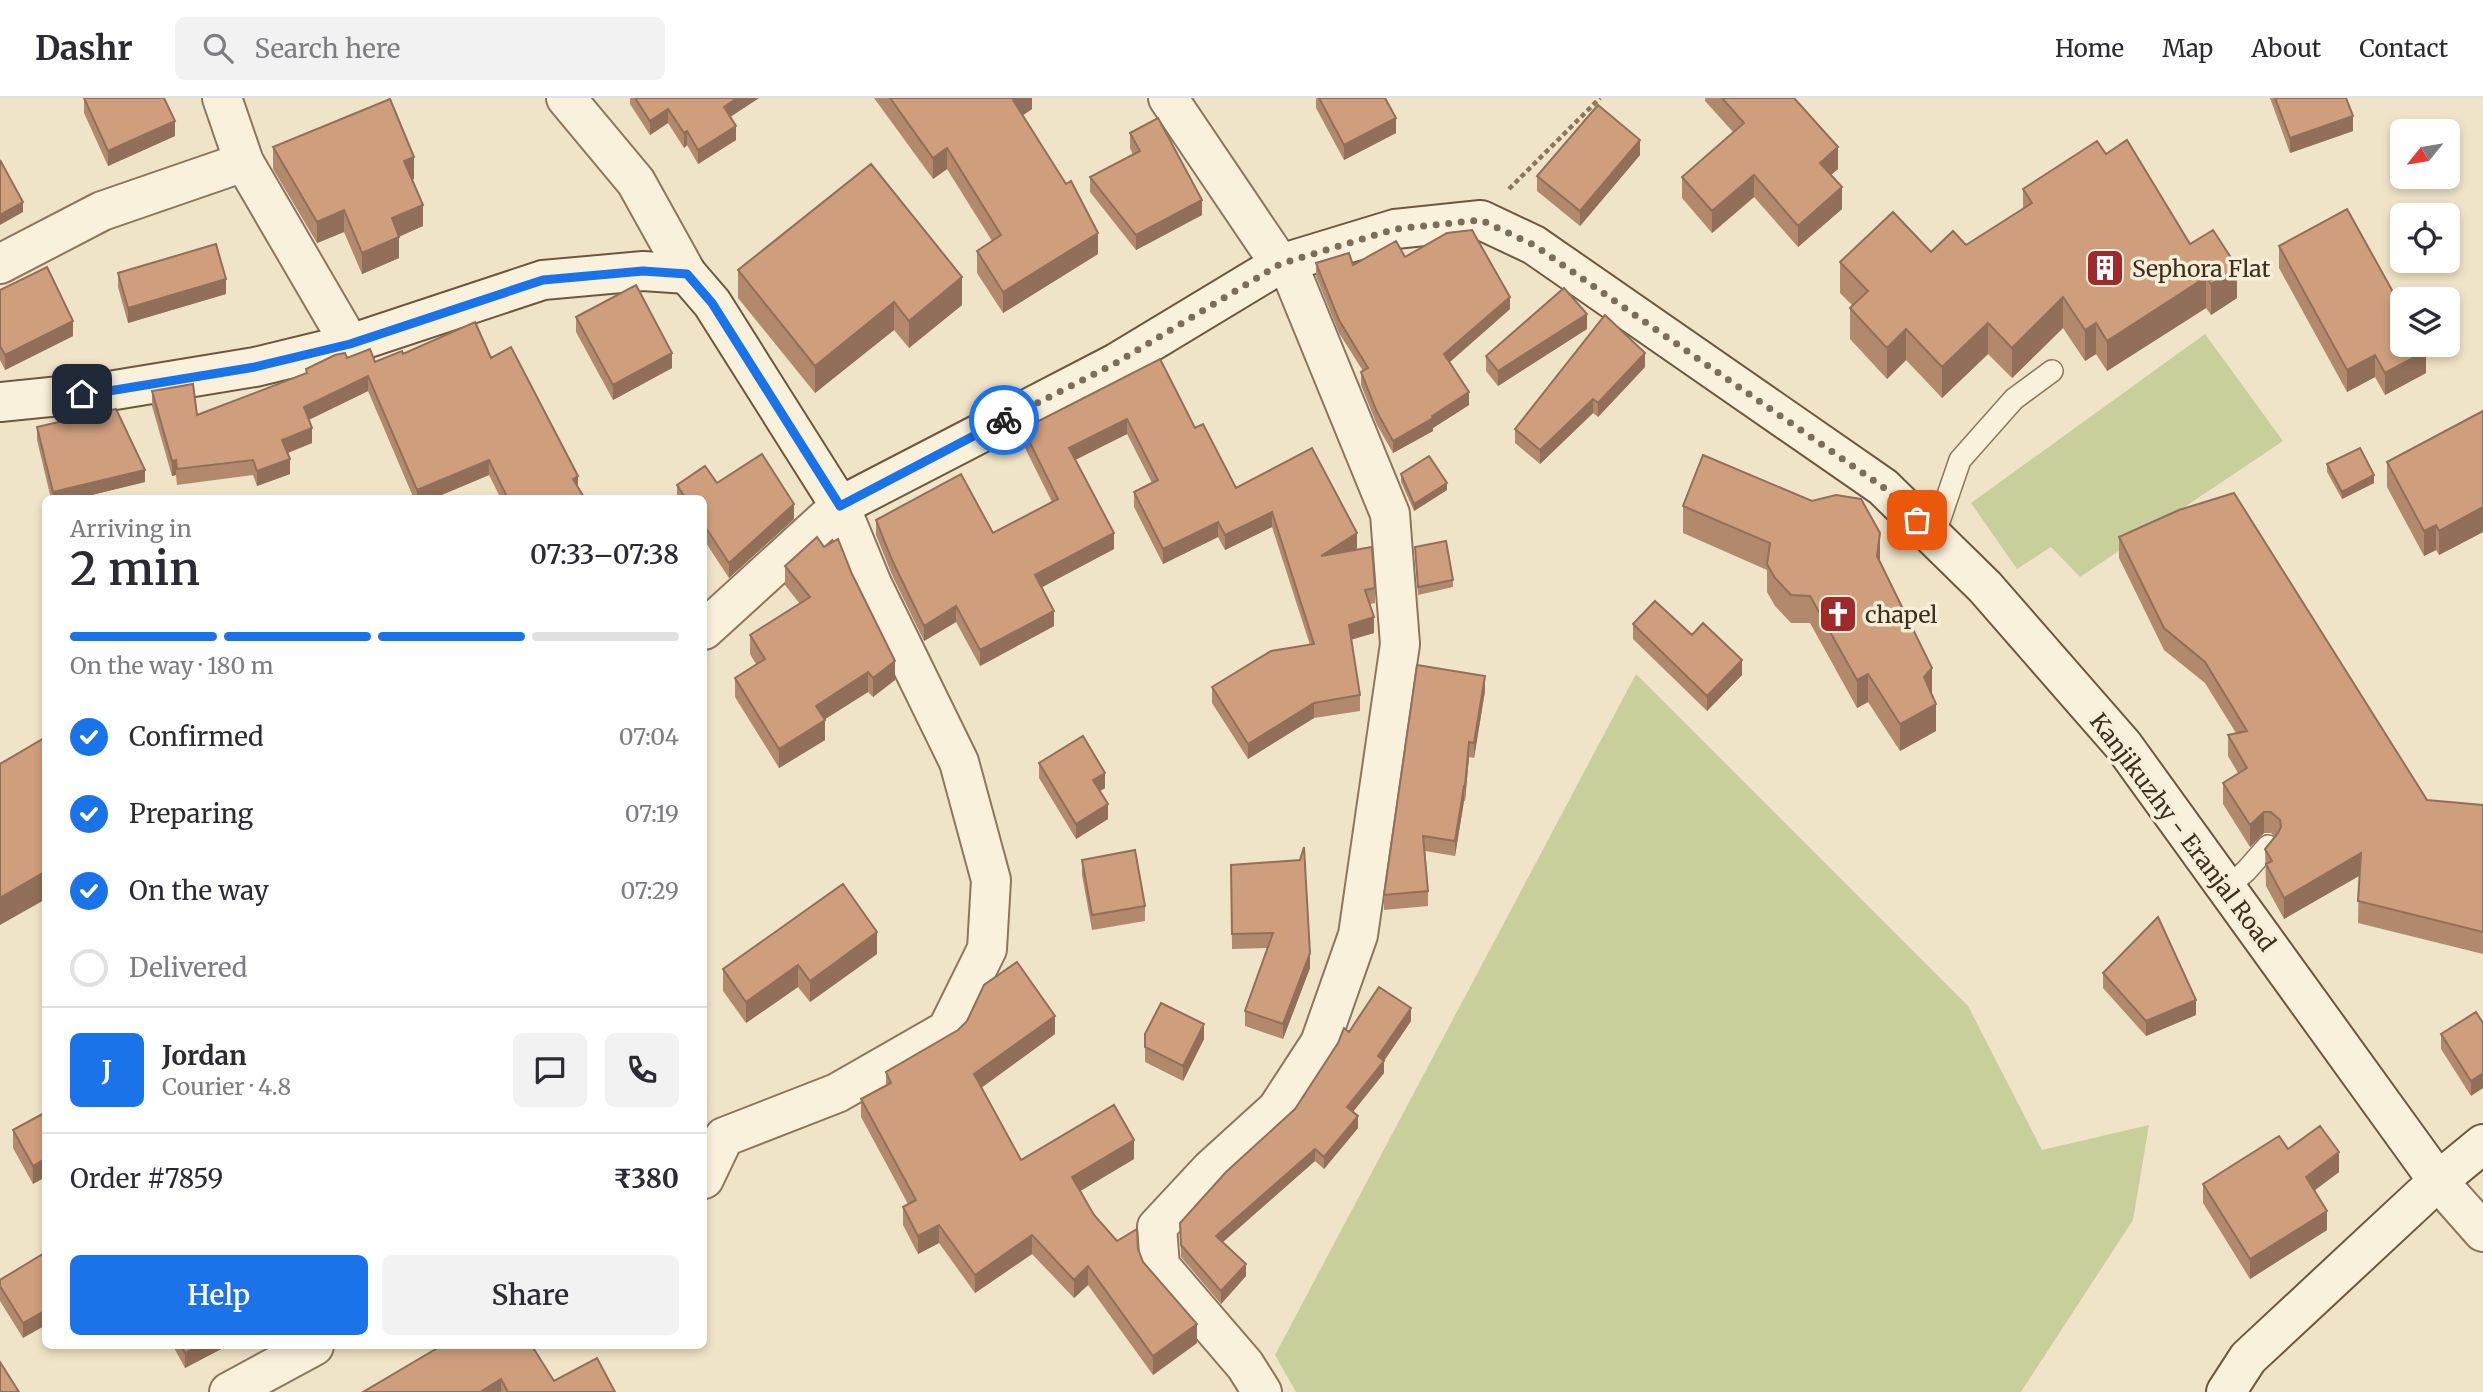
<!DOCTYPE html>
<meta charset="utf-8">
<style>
:root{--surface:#fff;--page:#f2f2f3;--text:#2b2b33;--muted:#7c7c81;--line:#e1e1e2;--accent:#1a73e8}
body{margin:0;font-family:Merriweather,serif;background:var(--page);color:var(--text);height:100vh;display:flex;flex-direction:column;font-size:26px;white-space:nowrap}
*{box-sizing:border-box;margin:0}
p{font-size:23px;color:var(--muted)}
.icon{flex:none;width:38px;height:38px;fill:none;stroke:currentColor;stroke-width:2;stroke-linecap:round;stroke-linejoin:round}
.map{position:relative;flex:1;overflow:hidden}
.details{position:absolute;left:42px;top:397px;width:665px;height:854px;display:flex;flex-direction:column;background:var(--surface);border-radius:10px;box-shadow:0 4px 10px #0003}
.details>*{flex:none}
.needle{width:46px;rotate:240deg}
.tools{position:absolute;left:2390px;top:21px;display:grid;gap:14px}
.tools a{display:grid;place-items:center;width:70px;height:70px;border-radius:10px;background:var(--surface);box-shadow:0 4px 10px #0003;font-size:35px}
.pin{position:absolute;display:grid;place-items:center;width:60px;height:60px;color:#fff;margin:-30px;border-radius:14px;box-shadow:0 4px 10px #0006}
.courier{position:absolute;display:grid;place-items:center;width:70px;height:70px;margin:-35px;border:5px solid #1a73e8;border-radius:50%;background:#fff;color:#222;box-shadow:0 2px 9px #0007}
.overview em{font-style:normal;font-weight:600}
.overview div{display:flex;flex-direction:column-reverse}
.overview{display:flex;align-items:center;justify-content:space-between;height:119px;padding:0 28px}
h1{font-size:46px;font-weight:600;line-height:52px}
.bar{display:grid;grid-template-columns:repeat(4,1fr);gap:10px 7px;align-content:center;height:84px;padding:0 28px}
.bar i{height:9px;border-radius:5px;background:var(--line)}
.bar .selected{background:var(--accent)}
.bar p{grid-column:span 4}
.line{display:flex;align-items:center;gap:18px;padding:0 28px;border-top:2px solid var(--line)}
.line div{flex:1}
.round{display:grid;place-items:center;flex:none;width:74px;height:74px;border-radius:10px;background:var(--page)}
ol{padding:0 28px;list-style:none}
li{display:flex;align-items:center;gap:21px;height:77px}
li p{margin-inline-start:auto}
li .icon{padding:7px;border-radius:50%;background:var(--accent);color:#fff;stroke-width:4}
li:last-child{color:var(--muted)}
li i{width:38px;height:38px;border:4px solid var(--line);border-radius:50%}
.primary-button{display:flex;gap:14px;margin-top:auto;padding:14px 28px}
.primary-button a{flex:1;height:80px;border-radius:10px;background:var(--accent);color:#fff;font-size:28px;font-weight:600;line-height:80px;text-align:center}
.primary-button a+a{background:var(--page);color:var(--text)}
header{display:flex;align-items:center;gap:42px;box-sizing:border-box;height:98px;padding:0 35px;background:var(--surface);border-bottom:2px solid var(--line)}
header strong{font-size:33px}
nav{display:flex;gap:38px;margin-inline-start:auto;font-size:24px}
.search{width:490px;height:63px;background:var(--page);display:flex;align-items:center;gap:18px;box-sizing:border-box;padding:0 24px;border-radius:10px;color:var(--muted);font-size:26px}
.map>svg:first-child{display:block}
.green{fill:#c9cf9b}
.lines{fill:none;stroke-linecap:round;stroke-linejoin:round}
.service-casing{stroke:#8d765c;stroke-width:24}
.minor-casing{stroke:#8d765c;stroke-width:42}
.secondary-casing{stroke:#6f573f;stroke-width:42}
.path{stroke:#8d765c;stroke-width:4.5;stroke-dasharray:5 3.5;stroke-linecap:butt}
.service{stroke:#faf1dc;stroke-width:21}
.minor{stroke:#faf1dc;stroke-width:38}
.secondary{stroke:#faf1dc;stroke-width:38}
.wall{fill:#b2896c}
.shaded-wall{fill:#916f58}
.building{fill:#cf9f7d;stroke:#916f58;stroke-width:2}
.done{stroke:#7c6e5b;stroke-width:7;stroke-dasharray:0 12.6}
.route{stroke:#1a73e8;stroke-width:9}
.labels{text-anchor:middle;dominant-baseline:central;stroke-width:7;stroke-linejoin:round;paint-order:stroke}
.poi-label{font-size:23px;fill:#3d2e20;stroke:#f7eed8;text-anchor:start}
.street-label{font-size:23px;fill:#3d2e20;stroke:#f7eed8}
</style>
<header>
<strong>Dashr</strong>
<div class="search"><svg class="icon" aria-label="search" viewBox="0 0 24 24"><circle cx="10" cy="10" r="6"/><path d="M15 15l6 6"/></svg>Search here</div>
<nav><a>Home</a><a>Map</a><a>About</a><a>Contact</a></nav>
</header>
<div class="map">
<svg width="2483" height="1294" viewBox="0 0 2483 1294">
<rect width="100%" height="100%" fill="#f0e4c8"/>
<path class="green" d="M2205,236L2283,343L2080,479L2051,449L2017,471L1971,405Z
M1636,576L1968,908L2042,1052L2149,1027L2133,1122L2021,1294H1296L1275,1257Z"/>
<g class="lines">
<defs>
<path id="service" d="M1934,438L1960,362L2014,301L2052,273
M2226,790L2246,773L2268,748"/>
<path id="minor" d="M222,0L244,64L350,246
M566,0L636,84L687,176
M1168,0L1280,166
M0,166L102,113L244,64
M704,532L840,408L872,486L959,664L991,782L987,851L947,932L837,995L724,1039L704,1081
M2438,1083L2483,1134
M229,1294L314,1248
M1262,1294L1245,1267L1160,1168L1157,1129L1211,1071L1277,1011L1320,945L1358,837L1400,546L1390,416L1287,164"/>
<path id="secondary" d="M0,304L109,293L255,269L350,246L543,182L643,173L687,176L712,205L840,408L1116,265L1280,166L1395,131L1481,122L1534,147L1883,389L1985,489L2123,647L2438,1083L2483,1046
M2226,1294L2248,1260L2438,1083"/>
</defs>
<use href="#service" class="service-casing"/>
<use href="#minor" class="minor-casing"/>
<use href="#secondary" class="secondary-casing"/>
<path class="path" d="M1509,91L1600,0"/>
<use href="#service" class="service"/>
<use href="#minor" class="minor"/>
<use href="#secondary" class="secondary"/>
</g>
<path class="wall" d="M84,0L175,38L108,68L84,15Z
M630,0H759L730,19L736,42L698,66L687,47L684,50L668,25L650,37L630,6Z
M874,0H1032V11L1023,17L1098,156L1003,215L977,175V153L992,143L947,71L933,81Z
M1316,0H1385L1396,35L1344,62L1316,10Z
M1705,0H1794L1838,71L1831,77L1842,111L1798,149L1754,99L1712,135L1682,100V79L1733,34L1705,3Z
M2270,0H2346L2353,33L2290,55Z
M1130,35L1202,117L1136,152L1090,94V79L1133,57L1130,50Z
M273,49L414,81L412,82L423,128L399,138V160L362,176L344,134L317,145L273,71Z
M2106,56L2190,146L2237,200L2211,217L2206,210L2107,273L2096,256L2085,263L2063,230L2012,280L1988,256L1942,300L1906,262L1887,281L1850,241V210L1852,207L1840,195V164L1931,154L1966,147L2023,111V91Z
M1640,57L1580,128L1537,93V78Z
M2279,148L2426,275L2385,297L2375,279L2347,294L2279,170Z
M1405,159L1510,211L1450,264L1469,307L1433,330V333L1393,355L1377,327L1361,287V274L1363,273L1339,235L1316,178V165L1353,167Z
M738,172L962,207L909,250L894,232L815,295L738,200Z
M118,175L226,196L128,225L118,189Z
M0,192L73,238L5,272L0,262Z
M576,219L672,270L613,302L576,234Z
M1587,231L1498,288L1486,273V258Z
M403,256L491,260L585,401H501L489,377L432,401H414L368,293L309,322L312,345L288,355L290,376L257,388L253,377L177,387L176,377L172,378L152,308V293L197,317L306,275V271L347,260L375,264Z
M1160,261L1195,330L1236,390L1357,450L1355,452L1375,490V505L1370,506L1374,535L1351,542L1360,597V613L1314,620L1248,661L1212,605V589L1310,547L1272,429L1225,452L1218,439L1163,466L1134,409V394L1152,385L1127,336L1075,362L1114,451L1041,489L1054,528L980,568L956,524L924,543L892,477L876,437V422L993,435L1052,404L1023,346V331Z
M1645,269L1598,319L1593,315L1540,366L1515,345V331Z
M2483,313V434L2439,457L2436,452L2424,458L2387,389V364Z
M37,329L145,384L75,401H51L37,342Z
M2327,366L2374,385L2342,401L2327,374Z
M1401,376L1447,392L1414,413L1401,384Z
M677,387L794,421L729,480L704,442V401H677Z
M1683,408L1880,463L1932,597L1936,633L1900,653L1868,604L1857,610L1810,525H1791L1775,508L1767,494V472L1683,435Z
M2119,439L2427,702L2483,707V856L2358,825L2359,777L2284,821L2266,788L2265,751L2275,739L2271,735H2264L2250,749L2223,706V685L2238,675L2228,658V637L2236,635L2205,585L2164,552L2119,460Z
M1415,449L1453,482V489L1418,497Z
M785,468L895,582L873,599L868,594L824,621L825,642L779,670L735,599V580L756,566L750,556V537L800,506L785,487Z
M1633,526L1692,537L1742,577L1707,613L1633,541Z
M1485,593L1474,660L1469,659L1465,703H1464L1455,758L1425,753L1428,793V808L1384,812V797Z
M1039,665L1105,690L1100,693L1108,721L1076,741L1039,680Z
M1082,762L1145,808V823L1092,832L1082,777Z
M1231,767L1310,870L1283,941L1245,928V913L1267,850L1232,851Z
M877,856L810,904L798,889L746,925L723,893V871Z
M2103,875L2196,917L2146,938L2103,890Z
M1411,923L1384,962V975L1353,1014L1358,1030L1324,1071L1315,1063L1223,1144L1246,1178L1221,1206L1181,1159L1180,1125L1295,1011L1349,934Z
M2483,925L2471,998L2441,951V936Z
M1055,936L981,990L1021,1062L1134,1061L1080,1093L1094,1117L1117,1143L1138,1151L1143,1164L1197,1245L1153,1277L1088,1187L1074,1200L1032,1156L975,1195L939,1145L918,1156L903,1127V1109L908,1106L861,1019V1001L886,988V974Z
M1145,936L1204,941L1183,983L1145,964Z
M46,1014L33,1086L13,1050V1032Z
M2288,1051L2339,1074L2314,1092L2327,1132L2250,1181L2203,1105V1086Z
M46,1154L23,1240L0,1203V1182Z
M173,1248H227L185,1270Z
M441,1248L554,1283L615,1294H363Z"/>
<path class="shaded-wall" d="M737,0H759L724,23V9Z
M1016,0H1032V11L1013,24V2Z
M668,11V25L650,37V23Z
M2353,18V33L2290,55V40Z
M1396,20V35L1344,62V47Z
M175,23V38L108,68V53Z
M736,28V42L698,66V52Z
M687,33V47L684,50V35Z
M1640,42V57L1580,128V113Z
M1838,49V71L1820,86V65Z
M947,50V71L933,81V60Z
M414,59V81L404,85V63Z
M1754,77V99L1712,135V113Z
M1842,89V111L1798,149V128Z
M1202,102V117L1136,152V137Z
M23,104V114L0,127V117Z
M423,107V128L392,142V120Z
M344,112V134L317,145V124Z
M1098,135V156L1003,215V194Z
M399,139V160L362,176V155Z
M2237,169V200L2211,217V186Z
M962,179V207L909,250V223Z
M2206,179V210L2107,273V243Z
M226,181V196L128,225V210Z
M1510,199V211L1444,269V256Z
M2063,199V230L2012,280V250Z
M894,204V232L815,295V268Z
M1587,216V231L1498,288V273Z
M73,223V238L5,272V257Z
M1988,225V256L1942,300V269Z
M2096,225V256L2085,263V232Z
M1906,231V262L1887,281V250Z
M2426,253V275L2385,297V275Z
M672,255V270L613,302V287Z
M1645,255V269L1598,319V305Z
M2375,257V279L2347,294V272Z
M368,278V293L304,324V309Z
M1469,294V307L1433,330V333L1393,355V343Z
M1593,301V315L1540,366V352Z
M1127,321V336L1069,365V350Z
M312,330V345L282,357V342Z
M290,361V376L257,388V373Z
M176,362V377L172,378V363Z
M489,362V377L432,401H417V392Z
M145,372V384L75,401H53V394Z
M2374,377V385L2342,401V394Z
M578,378V393L573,381Z
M1447,385V392L1414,413V406Z
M794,406V421L729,480V465Z
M2483,409V434L2439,457V433Z
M1272,414V429L1225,452V437Z
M1218,424V439L1163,466V451Z
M2436,427V452L2424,458V433Z
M1114,435V451L1035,493V477Z
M1357,435V450L1321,474V458Z
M1880,435V463L1877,458Z
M956,508V524L924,543V528Z
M1054,513V528L980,568V552Z
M1374,519V535L1349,542V527Z
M1742,562V577L1707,613V598Z
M895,563V582L873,599V580Z
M1932,570V598L1924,579Z
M868,574V594L816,627V608Z
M1868,576V604L1857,610V582Z
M1485,578V593L1474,660V645Z
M1314,605V620L1248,661V646Z
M1936,606V633L1900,653V626Z
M825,622V642L779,670V651Z
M1469,644V659L1465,703V688Z
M1105,675V690L1093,697V682Z
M1464,688V703L1455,758V743Z
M1108,706V721L1076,741V726Z
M2264,714V735L2250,749V727Z
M2361,755V777L2284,821V800Z
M46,773V801L0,827V800Z
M877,834V856L810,904V883Z
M1310,855V870L1283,941V926Z
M798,867V889L746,925V904Z
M2196,902V917L2146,938V923Z
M1411,910V923L1382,966L1384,963V975L1347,1021V1009L1378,958Z
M1055,918V936L974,995V976Z
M1204,926V941L1183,983V968Z
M2483,975V990L2471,998V983Z
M1358,1018V1030L1324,1071V1059Z
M1134,1042V1061L1072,1098V1079Z
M1315,1051V1063L1216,1150V1138Z
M2339,1054V1074L2306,1099V1079Z
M46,1060V1079L33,1086V1068Z
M2327,1113V1132L2250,1181V1161Z
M939,1127V1145L918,1156V1138Z
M1032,1137V1156L975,1195V1177Z
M1246,1166V1178L1221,1206V1193Z
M1088,1168V1187L1074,1200V1182Z
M46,1212V1227L23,1240V1225Z
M1197,1226V1245L1153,1277V1258Z
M199,1248H227L185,1270V1255Z
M501,1281V1294H480Z"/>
<path class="building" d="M84,0H164L175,23L108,53Z
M635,0H737L724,9L736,28L698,52L687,33L684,35L668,11L650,23Z
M890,0H1016L1013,2L1066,86L1071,83L1098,135L1003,194L977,153L1001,137L947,50L933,60Z
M1319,0H1385L1396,20L1344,47Z
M1722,0H1794L1838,49L1820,65L1842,89L1798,128L1754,77L1712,113L1682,79L1744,25Z
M2275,0H2346L2353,18L2290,40Z
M390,1L414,59L404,63L423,107L392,120L399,139L362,155L344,112L317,124L273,49Z
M1598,7L1640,42L1580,113L1537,78Z
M1158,20L1202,102L1136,137L1090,79L1140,53L1130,35Z
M2127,42L2190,146L2213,132L2237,169L2211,186L2206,179L2107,243L2096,225L2085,232L2063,199L2012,250L1988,225L1942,269L1906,231L1887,250L1850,210L1868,193L1840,164L1893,114L1931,154L1953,133L1966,147L2032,105L2023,91L2097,43L2106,56Z
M0,62L23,104L0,117Z
M871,66L962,179L909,223L894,204L815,268L738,172Z
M2347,111L2403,212V247H2422L2426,253L2385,275L2375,257L2347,272L2279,148Z
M1472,132L1510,199L1444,256L1469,294L1432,318L1433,320L1393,343L1377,314L1361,274L1368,270L1339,222L1316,165L1349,155L1353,167L1396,143L1405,159L1447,135Z
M216,146L226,181L128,210L118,175Z
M47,169L73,223L5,257L0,248V192Z
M636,187L672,255L613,287L576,219Z
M1564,190L1587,216L1498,273L1486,258Z
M1605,217L1645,255L1598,305L1593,301L1540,352L1515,331Z
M475,224L491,260L511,249L578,378L573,381L585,401H508L489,362L417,392L368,278L304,309L312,330L282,342L290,361L257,373L253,362L177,371L176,362L172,363L152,293L193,286L197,317L307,275L306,271L335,257L345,255L347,260L370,251L375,264L402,253L403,256Z
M1160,261L1195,330L1203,326L1236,390L1312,350L1357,435L1321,458L1372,449L1375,490L1365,492L1374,519L1349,527L1360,597L1314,605L1248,646L1212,589L1271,553L1314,546L1272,414L1225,437L1218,424L1163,451L1134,394L1158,382L1127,321L1069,350L1114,435L1035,477L1054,513L980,552L956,508L924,528L892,462L876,422L961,376L993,435L1058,401L1023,331Z
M116,311L145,372L53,394L37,329Z
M2483,313V409L2439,433L2436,427L2424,433L2387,364Z
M2360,350L2374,377L2342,394L2327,366Z
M762,356L794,406L729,465L704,427V401H686L677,387L705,368L717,385Z
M1703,357L1812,403L1836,397L1861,401L1880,435L1877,458L1932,570L1924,579L1936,606L1900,626L1868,576L1857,582L1810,498L1791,497L1775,480L1767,466L1770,445L1683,408Z
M1429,358L1447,385L1414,406L1401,376Z
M2234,395L2427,702L2483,707V834L2358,803L2361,755L2284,800L2266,766L2272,763L2265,751L2278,735L2281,729L2280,722L2271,714H2264L2250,727L2223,685L2247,670L2228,637L2247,633L2205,564L2164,530L2119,439L2179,412Z
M817,439L824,449L838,441L852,476L895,563L873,580L868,574L816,608L825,622L779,651L735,580L765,561L750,537L810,499L785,468Z
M1446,443L1453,482L1418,489L1415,449Z
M1655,503L1692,537L1703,525L1742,562L1707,598L1633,526Z
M1417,567L1485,578L1474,645L1469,644L1465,688H1464L1455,743L1423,738L1428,793L1384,797Z
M1083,638L1105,675L1093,682L1108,706L1076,726L1039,665Z
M46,639V773L0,800V666Z
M1304,749L1310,855L1283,926L1245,913L1273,835L1232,836L1231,767L1300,762Z
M1135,752L1145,808L1092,817L1082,762Z
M843,786L877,834L810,883L798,867L746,904L723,871Z
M2158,819L2196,902L2146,923L2103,875Z
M1017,864L1055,918L974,976L1021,1062L1114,1007L1134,1042L1072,1079L1094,1117L1117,1143L1137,1131L1138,1151L1143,1164L1197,1226L1153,1258L1088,1168L1074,1182L1032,1137L975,1177L939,1127L918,1138L903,1109L916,1102L861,1001L891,985L886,974L958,932L967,923L984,887Z
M1379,889L1411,910L1378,958L1384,963L1347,1009L1358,1018L1324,1059L1315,1051L1216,1138L1246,1166L1221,1193L1181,1147L1180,1125L1226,1074L1295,1011L1338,945L1344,930L1349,934Z
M1161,905L1204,926L1183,968L1145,949V936Z
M2476,914L2483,925V975L2471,983L2441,936Z
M46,1014V1060L33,1068L13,1032Z
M2320,1028L2339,1054L2306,1079L2327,1113L2250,1161L2203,1086L2279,1038L2288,1051Z
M46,1154V1212L23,1225L0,1188V1182Z
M181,1248H199L185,1255Z
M441,1248H532L554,1283L597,1260L615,1294H508L501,1281L480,1294H363Z
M0,1264L19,1294H0Z"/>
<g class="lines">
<path class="done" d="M1004,322L1116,265L1280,166L1395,131L1481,122L1534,147L1883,389L1917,422"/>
<path class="route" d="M82,296L109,293L255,269L350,246L543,182L643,173L687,176L712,205L840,408L1004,322"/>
</g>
<defs>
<symbol id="building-square" viewBox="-11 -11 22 22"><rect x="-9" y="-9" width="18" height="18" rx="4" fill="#9e2a2b" stroke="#f7eed8"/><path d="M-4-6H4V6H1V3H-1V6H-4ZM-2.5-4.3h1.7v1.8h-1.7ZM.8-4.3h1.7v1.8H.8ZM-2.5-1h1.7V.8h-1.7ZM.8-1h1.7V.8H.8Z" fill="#fff"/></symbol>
<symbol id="church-square" viewBox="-11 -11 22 22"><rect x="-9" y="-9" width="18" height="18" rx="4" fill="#9e2a2b" stroke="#f7eed8"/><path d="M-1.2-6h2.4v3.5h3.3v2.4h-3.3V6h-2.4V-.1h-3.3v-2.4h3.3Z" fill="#fff"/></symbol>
</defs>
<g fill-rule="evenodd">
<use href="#building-square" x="2083" y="148" width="44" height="44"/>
<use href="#church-square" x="1816" y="494" width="44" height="44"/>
</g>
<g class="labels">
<g class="poi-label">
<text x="2132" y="170">Sephora Flat</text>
<text x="1865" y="516">chapel</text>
</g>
<g class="street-label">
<text transform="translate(2183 734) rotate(53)">Kanjikuzhy - Eranjal Road</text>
</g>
</g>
</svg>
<div class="tools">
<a><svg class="needle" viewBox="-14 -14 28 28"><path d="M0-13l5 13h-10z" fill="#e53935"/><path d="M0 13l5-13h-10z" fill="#7c7c81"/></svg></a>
<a><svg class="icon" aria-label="locate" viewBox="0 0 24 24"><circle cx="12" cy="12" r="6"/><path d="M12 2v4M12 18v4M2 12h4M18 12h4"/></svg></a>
<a><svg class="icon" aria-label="layers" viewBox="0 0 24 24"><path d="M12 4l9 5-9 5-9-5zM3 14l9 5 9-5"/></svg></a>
</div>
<div class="pin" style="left:1917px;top:422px;background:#ea580c"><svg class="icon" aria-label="bag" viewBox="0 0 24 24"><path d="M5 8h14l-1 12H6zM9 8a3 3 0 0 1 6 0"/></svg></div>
<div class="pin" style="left:82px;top:296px;background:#1f2937"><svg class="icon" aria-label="home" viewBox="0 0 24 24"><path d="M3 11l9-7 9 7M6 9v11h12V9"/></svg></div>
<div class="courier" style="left:1004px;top:322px"><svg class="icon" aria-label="bike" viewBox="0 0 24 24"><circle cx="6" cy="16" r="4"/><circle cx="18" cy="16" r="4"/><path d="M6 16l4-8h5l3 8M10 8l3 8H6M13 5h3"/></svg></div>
<section class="details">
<div class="overview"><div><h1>2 min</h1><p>Arriving in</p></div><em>07:33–07:38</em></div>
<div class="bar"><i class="selected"></i><i class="selected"></i><i class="selected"></i><i></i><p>On the way · 180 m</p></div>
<ol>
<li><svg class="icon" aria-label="check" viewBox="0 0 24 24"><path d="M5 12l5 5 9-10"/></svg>Confirmed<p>07:04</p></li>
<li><svg class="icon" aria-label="check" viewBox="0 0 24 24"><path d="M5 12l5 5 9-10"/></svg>Preparing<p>07:19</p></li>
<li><svg class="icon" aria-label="check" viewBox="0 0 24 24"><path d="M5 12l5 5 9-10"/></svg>On the way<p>07:29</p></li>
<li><i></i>Delivered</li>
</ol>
<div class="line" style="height:126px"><b class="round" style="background:var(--accent);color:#fff">J</b><div><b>Jordan</b><p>Courier · 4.8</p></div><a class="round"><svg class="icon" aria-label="chat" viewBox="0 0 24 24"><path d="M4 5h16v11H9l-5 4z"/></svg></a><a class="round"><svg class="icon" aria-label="phone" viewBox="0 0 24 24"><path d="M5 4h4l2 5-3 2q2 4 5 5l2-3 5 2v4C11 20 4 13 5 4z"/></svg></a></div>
<div class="line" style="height:91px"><div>Order #7859</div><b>₹380</b></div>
<div class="primary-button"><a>Help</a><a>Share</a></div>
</section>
</div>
